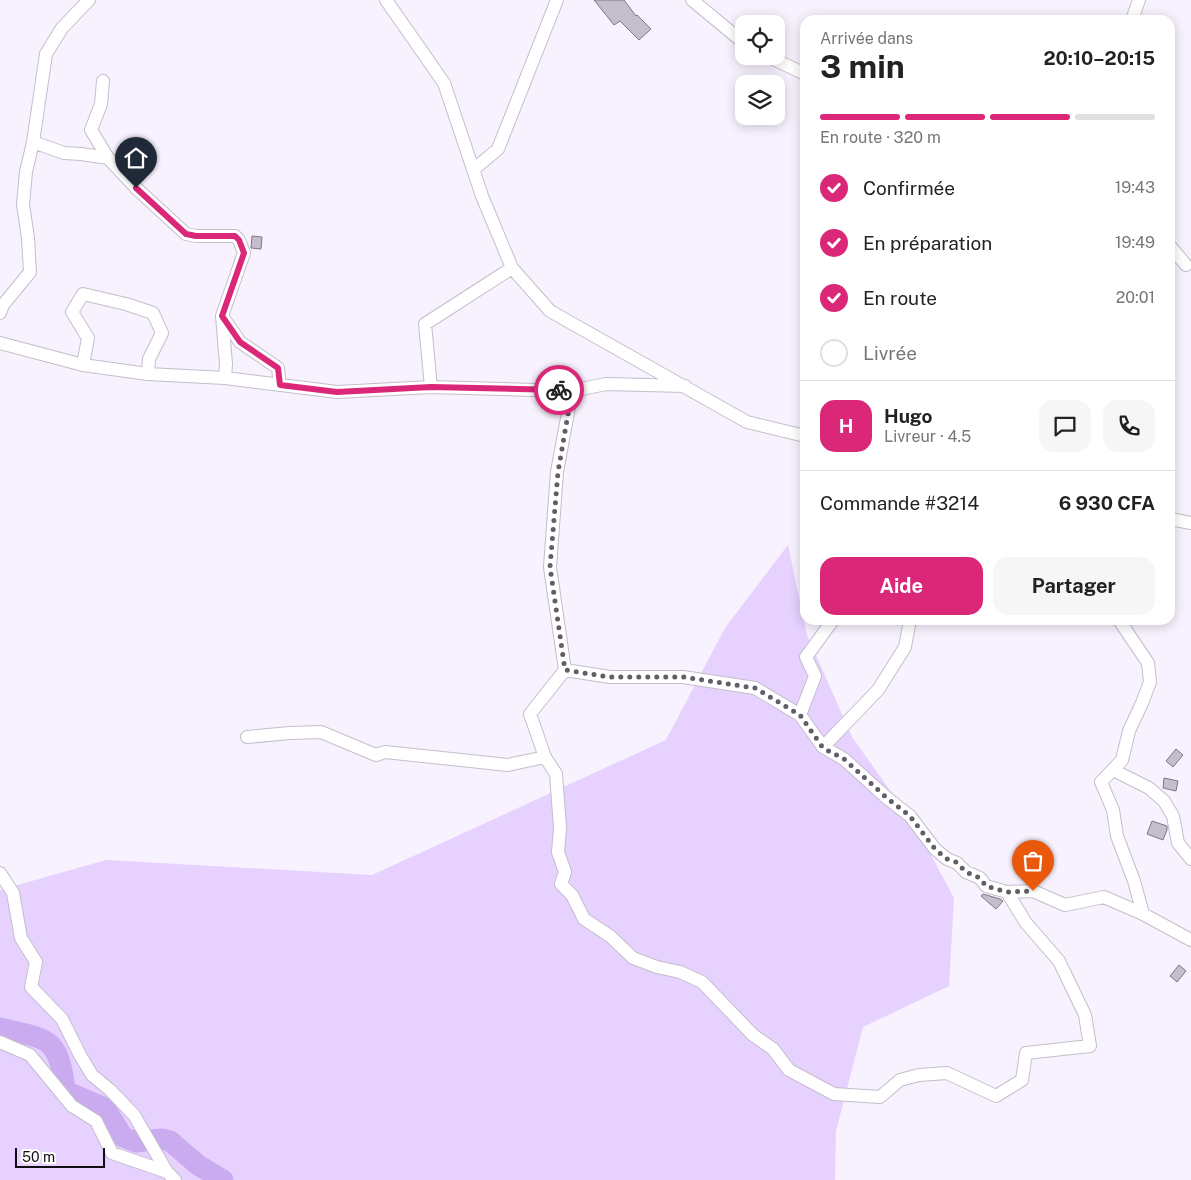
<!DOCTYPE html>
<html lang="fr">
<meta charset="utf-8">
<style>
:root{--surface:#fff;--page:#f6f6f6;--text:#222;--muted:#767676;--line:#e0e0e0;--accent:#db2777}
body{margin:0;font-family:"Public Sans",sans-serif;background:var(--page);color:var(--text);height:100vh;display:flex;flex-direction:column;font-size:19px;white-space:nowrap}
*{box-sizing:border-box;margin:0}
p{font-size:16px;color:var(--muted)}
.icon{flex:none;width:28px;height:28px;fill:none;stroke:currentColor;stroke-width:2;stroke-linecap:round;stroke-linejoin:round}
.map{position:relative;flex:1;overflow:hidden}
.sheet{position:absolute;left:800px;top:15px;width:375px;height:610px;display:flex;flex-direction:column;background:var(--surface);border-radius:15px;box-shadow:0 2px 12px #0003}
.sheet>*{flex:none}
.tools{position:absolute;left:735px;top:15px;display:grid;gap:10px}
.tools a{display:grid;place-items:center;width:50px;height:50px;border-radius:10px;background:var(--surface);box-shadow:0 2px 12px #0003;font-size:25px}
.scale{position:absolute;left:15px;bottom:12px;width:90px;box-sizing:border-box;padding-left:5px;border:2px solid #100e13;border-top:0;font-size:14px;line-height:18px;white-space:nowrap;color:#100e13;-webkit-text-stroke:4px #fff;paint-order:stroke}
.pin{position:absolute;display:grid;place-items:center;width:42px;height:42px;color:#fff;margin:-51px -21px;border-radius:50% 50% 50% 0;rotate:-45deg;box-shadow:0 0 5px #0007}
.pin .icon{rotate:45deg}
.courier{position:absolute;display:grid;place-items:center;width:50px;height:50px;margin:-25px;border:4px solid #db2777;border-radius:50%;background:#fff;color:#222;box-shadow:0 1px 6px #0007}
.summary em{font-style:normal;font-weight:700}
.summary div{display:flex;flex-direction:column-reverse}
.summary{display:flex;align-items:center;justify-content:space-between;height:85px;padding:0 20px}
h1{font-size:32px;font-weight:700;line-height:38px}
.bar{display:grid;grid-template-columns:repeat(4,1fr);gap:8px 5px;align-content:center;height:60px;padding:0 20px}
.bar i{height:6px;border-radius:4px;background:var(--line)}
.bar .on{background:var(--accent)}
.bar p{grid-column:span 4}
.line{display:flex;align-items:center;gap:12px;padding:0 20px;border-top:1px solid var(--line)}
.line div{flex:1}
.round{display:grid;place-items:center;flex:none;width:52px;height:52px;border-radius:15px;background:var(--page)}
ol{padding:0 20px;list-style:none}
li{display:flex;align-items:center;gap:15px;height:55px}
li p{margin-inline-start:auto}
li .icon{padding:5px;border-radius:50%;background:var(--accent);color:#fff;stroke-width:4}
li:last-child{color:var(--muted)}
li i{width:28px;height:28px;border:2px solid var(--line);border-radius:50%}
.primary-button{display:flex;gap:10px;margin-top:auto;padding:10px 20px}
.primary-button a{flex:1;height:58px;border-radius:15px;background:var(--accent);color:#fff;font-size:20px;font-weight:700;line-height:58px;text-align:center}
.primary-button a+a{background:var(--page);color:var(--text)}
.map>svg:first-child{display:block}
.green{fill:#e6d1ff}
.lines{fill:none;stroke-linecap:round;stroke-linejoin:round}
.river{stroke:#cbabf0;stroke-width:21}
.building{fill:#c4becc;stroke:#7c7783}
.street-casing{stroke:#c4becb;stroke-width:14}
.street{stroke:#fff;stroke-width:12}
.done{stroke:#615e65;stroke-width:5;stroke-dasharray:0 9}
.route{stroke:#db2777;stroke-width:6}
</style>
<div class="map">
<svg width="1191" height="1180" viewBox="0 0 1191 1180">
<rect width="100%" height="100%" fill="#f7f2fe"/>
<path class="green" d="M788,545L807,635L852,737L916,827L954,898L949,986L863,1027L836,1131L835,1180H0V890L106,860L372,875L666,740L725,628Z"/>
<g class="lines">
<path class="river" d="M0,1028C48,1040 58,1035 65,1089L67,1092L105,1108L123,1137L136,1142L162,1139L170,1141L198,1165L223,1180"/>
</g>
<path class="building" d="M594,0H624L636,16L637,15L651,29L639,40L620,21L614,25Z
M252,236L262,237L261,249L251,248Z
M1176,749L1183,755L1173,767L1166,761Z
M1164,778L1178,781L1176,791L1163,788Z
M1152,821L1167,826V830L1163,840L1147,834Z
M983,894L1000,899L1003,901L996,909L981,896Z
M1179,965L1186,971L1177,982L1170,976Z"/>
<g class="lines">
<defs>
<path id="street" d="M386,0L444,83L482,196L512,268L550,311L747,422L805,436
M692,0L744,43
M1132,20L1139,0
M767,56L805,74
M103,81L101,104L91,130L108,158L136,188L186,234L196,236H235L239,240L244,253L222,316L240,342L278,368L280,385
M33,142L64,153L81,154L108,158
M473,170L498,149L557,0
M1170,246L1186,265
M0,313L3,305L30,272L28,238L23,204L26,172L33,142L46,54L62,28L89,0
M222,316L226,364L225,378
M0,343L83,365L148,374L225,378L337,392L431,387L572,391L606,384L685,386
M83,365L88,338L72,312L83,294L126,304L153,313L162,333L149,359L148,374
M431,387L425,324L512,268
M572,391L557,472L550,567L565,670L610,677H683L755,688L800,715L815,676L806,657L833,620
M1170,519L1191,523
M1119,620L1148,663L1150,682L1142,703L1129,731L1122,760L1101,782L1113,810L1117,836L1134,881L1143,914
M565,670L530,714L545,757L556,774L560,828L558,852L565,872L561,884L572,895L584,919L610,936L633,958L657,967L680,972L702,982L753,1035L773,1049L789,1070L834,1094L880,1097L900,1080L919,1075L947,1073L996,1096L1022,1080L1026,1053L1090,1046L1085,1015L1059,961L1026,923L1007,892L986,886L980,878L966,872L957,863L947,859L935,849L910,816L887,798L844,759L823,747
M800,715L823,747L878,690L905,647L910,620
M247,737L290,733L321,732L376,755L385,752L508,765L545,757
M1113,770L1149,788L1164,801L1173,816L1178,843L1191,859
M0,873L13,893L21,938L36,962L31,987L62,1019L80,1055L92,1075L110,1090L134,1115L167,1172
M1007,892L1033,891L1065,905L1104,897L1143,914L1191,940
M0,1042L30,1055L72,1106L96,1121L112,1153L167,1172L175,1180"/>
</defs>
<use href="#street" class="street-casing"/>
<use href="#street" class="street"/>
</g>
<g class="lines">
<path class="done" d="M559,390L572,391L558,472L550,567L565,670L610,677H683L755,688L800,715L823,748L844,759L887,798L910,816L935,849L947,859L956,862L966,872L980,878L986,886L1007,892L1033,891"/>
<path class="route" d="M136,188L186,234L196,236H235L239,240L244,253L222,316L240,342L278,368L280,385L337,392L431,387L559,390"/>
</g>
</svg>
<div class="tools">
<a><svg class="icon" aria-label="locate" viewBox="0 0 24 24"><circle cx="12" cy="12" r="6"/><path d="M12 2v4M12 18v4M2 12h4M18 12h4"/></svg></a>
<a><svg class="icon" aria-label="layers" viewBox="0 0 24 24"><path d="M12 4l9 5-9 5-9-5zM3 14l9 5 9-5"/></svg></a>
</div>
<div class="scale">50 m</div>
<div class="pin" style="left:1033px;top:891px;background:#ea580c"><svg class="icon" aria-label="bag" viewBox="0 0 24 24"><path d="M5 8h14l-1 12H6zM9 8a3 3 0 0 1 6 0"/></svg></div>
<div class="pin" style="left:136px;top:188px;background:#1f2937"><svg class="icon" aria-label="home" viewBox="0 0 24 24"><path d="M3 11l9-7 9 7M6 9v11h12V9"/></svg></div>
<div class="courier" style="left:559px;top:390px"><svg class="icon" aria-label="bike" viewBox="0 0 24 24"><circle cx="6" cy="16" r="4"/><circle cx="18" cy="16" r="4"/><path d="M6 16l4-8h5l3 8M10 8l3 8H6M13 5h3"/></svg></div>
<section class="sheet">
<div class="summary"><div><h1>3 min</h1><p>Arrivée dans</p></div><em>20:10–20:15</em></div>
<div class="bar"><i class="on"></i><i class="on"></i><i class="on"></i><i></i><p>En route · 320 m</p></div>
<ol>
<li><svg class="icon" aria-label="check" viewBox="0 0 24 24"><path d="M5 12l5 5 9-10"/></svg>Confirmée<p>19:43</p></li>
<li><svg class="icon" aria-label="check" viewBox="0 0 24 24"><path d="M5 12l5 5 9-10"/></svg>En préparation<p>19:49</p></li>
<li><svg class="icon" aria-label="check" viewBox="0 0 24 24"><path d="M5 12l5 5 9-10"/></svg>En route<p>20:01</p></li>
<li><i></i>Livrée</li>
</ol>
<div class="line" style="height:90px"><b class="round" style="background:var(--accent);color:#fff">H</b><div><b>Hugo</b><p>Livreur · 4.5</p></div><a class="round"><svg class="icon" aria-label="chat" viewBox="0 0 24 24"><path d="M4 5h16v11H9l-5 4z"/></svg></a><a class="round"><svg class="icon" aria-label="phone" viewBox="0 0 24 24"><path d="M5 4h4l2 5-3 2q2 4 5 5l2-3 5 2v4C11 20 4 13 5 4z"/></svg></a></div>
<div class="line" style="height:65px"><div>Commande #3214</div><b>6 930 CFA</b></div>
<div class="primary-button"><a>Aide</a><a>Partager</a></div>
</section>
</div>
